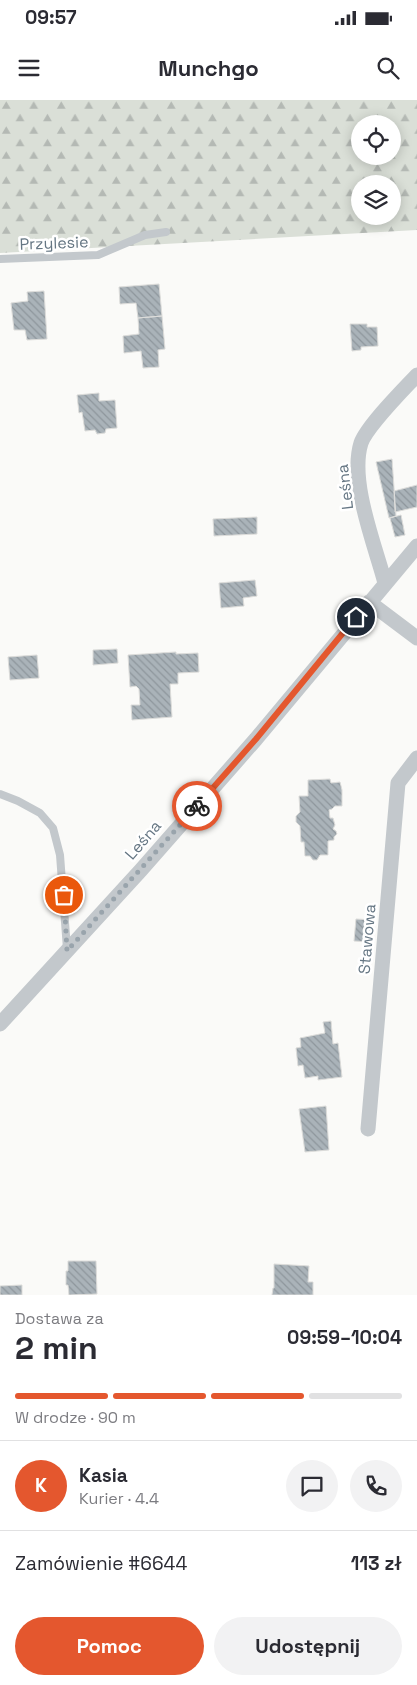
<!DOCTYPE html>
<html lang="pl">
<meta charset="utf-8">
<style>
:root{--surface:#fff;--page:#f2f2f3;--text:#2b2b33;--muted:#7c7c81;--line:#e1e1e2;--accent:#e4572e}
body{margin:0;font-family:"Space Grotesk",sans-serif;background:var(--page);color:var(--text);height:100vh;display:flex;flex-direction:column;font-size:19px;white-space:nowrap}
*{box-sizing:border-box;margin:0}
p{font-size:16px;color:var(--muted)}
.icon{flex:none;width:28px;height:28px;fill:none;stroke:currentColor;stroke-width:2;stroke-linecap:round;stroke-linejoin:round}
.map{position:relative;height:1195px;overflow:hidden}
.drawer{display:flex;flex-direction:column;background:var(--surface);flex:1}
.drawer>*{flex:none}
.tools{position:absolute;left:351px;top:15px;display:grid;gap:10px}
.tools a{display:grid;place-items:center;width:50px;height:50px;border-radius:50%;background:var(--surface);box-shadow:0 2px 12px #0003;font-size:25px}
.pin{position:absolute;display:grid;place-items:center;width:42px;height:42px;color:#fff;margin:-21px;border:2px solid #fff;border-radius:50%;box-shadow:0 1px 5px #0007}
.courier{position:absolute;display:grid;place-items:center;width:50px;height:50px;margin:-25px;border:4px solid #e4572e;border-radius:50%;background:#fff;color:#222;box-shadow:0 1px 6px #0007}
.overview em{font-style:normal;font-weight:800}
.overview div{display:flex;flex-direction:column-reverse}
.overview{display:flex;align-items:center;justify-content:space-between;height:85px;padding:0 15px}
h1{font-size:32px;font-weight:800;line-height:38px}
.bar{display:grid;grid-template-columns:repeat(4,1fr);gap:8px 5px;align-content:center;height:60px;padding:0 15px}
.bar i{height:6px;border-radius:4px;background:var(--line)}
.bar .on{background:var(--accent)}
.bar p{grid-column:span 4}
.line{display:flex;align-items:center;gap:12px;padding:0 15px;border-top:1px solid var(--line)}
.line div{flex:1}
.round{display:grid;place-items:center;flex:none;width:52px;height:52px;border-radius:26px;background:var(--page)}
.action{display:flex;gap:10px;margin-top:auto;padding:10px 15px}
.action a{flex:1;height:58px;border-radius:30px;background:var(--accent);color:#fff;font-size:20px;font-weight:800;line-height:58px;text-align:center}
.action a+a{background:var(--page);color:var(--text)}
.status{display:flex;justify-content:space-between;align-items:center;height:35px;padding:0 25px;background:var(--surface);direction:ltr}
.status svg{height:14px;fill:currentColor}
header{display:flex;justify-content:space-between;align-items:center;height:65px;padding:0 15px;background:var(--surface);font-size:22px;font-weight:800}
.map>svg:first-child{display:block}
.forest{fill:url(#forest-firs);fill-rule:evenodd}
.building{fill:url(#building-back-hatch);stroke:#dcdcda}
.lines{fill:none;stroke-linecap:round;stroke-linejoin:round}
.lane{stroke:#c3c8cc;stroke-width:8}
.street{stroke:#c3c8cc;stroke-width:15}
.done{stroke:#99a4ac;stroke-width:5;stroke-dasharray:0 9}
.route{stroke:#e4572e;stroke-width:6}
.labels{text-anchor:middle;dominant-baseline:central;stroke-width:5;stroke-linejoin:round;paint-order:stroke}
.street-label{font-size:16px;fill:#657683;stroke:#fff}
</style>
<div class="status"><b>09:57</b><svg viewBox="0 0 49 12"><path d="M0 12V9h3v3zM5 12V6h3v6zM10 12V3h3v9zM15 12V0h3v12zM26 1h20v11H26zM47 4h2v5h-2z"/></svg></div>
<header><svg class="icon" aria-label="menu" viewBox="0 0 24 24"><path d="M4 6h16M4 12h16M4 18h16"/></svg>Munchgo<svg class="icon" aria-label="search" viewBox="0 0 24 24"><circle cx="10" cy="10" r="6"/><path d="M15 15l6 6"/></svg></header>
<div class="map">
<svg width="417" height="1195" viewBox="0 0 417 1195">
<defs>
<pattern id="forest-firs" width="22" height="20" patternUnits="userSpaceOnUse" patternTransform="scale(1.25)"><rect width="22" height="20" fill="#dadfd7"/><path d="M5 1l3.5 6h-7zM16 11l3.5 6h-7z" fill="#b4b9b4"/></pattern>
<pattern id="building-back-hatch" width="6" height="6" patternUnits="userSpaceOnUse" patternTransform="scale(1.25)"><rect width="6" height="6" fill="#aab3b9"/><path d="M-1 5l2 2M0 0l6 6M5-1l2 2" fill="none" stroke="#8e969c"/></pattern>
</defs>
<rect width="100%" height="100%" fill="#fafaf8"/>
<path class="forest" d="M0,0H417V130L0,153ZM360,24H392V56H360ZM360,84H392V116H360Z"/>
<path class="building" d="M159,184L162,216L138,218L136,203L120,204L119,187Z
M44,191L47,239L27,240L25,230H14L11,203L28,201L27,192Z
M162,216L165,249L158,250L159,267L143,268L141,251L124,253L123,236L139,234L138,218Z
M350,224H367V227H377L378,246L361,247V250L352,251Z
M99,293V301L115,300L117,328L106,329L105,333L97,334L95,330L85,331L82,312L79,313L77,295Z
M392,359L396,416L389,418L376,362Z
M417,385V407L395,412L394,391Z
M401,415L405,435L395,437L390,418Z
M257,417V434L214,436L213,419Z
M255,480L257,496L243,498L244,506L221,508L219,483Z
M117,549L118,563L93,565V550Z
M176,552V554L198,553L199,572L178,573V584H170L172,617L132,620L131,605H140L139,589L136,586L130,587L128,555Z
M37,555L39,578L10,580L8,557Z
M330,679L331,683L340,682L342,690V706H335L332,709L329,710L330,718H333L335,725L333,729L336,731L337,734L334,737V740L328,741V755H320L317,760H313L310,756H305L304,742H301L300,726L296,722V716L300,712L299,696H308V680Z
M356,819L373,820L371,842L354,841Z
M331,921L333,944L338,943L342,977L318,980V976L305,978L303,965L298,966L296,948L301,947L300,938L325,933L323,922Z
M326,1006L329,1050L305,1052L299,1009Z
M68,1161H96L97,1194L69,1195L68,1185H66V1171H68Z
M274,1164L309,1166L308,1182H313V1195H272L273,1188H274Z
M22,1185V1195H0V1186Z"/>
<g class="lines">
<path class="lane" d="M0,159L98,155L145,135L166,132
M0,694L18,701L40,713L53,728L60,755L67,849"/>
<path class="street" d="M385,483C375,445 349,381 361,343C367,326 403,290 417,275
M369,502L417,538
M0,924L141,770L256,639L417,446
M368,1029L398,683L417,658"/>
</g>
<g class="lines">
<path class="done" d="M64,795L67,851L197,706"/>
<path class="route" d="M197,706L256,639L356,517"/>
</g>
<g class="labels">
<g class="street-label">
<text transform="translate(54 143) rotate(-2)">Przylesie</text>
<text transform="translate(345 387) rotate(-97)">Leśna</text>
<text transform="translate(143 740) rotate(-49)">Leśna</text>
<text transform="translate(367 839) rotate(-85)">Stawowa</text>
</g>
</g>
</svg>
<div class="tools">
<a><svg class="icon" aria-label="locate" viewBox="0 0 24 24"><circle cx="12" cy="12" r="6"/><path d="M12 2v4M12 18v4M2 12h4M18 12h4"/></svg></a>
<a><svg class="icon" aria-label="layers" viewBox="0 0 24 24"><path d="M12 4l9 5-9 5-9-5zM3 14l9 5 9-5"/></svg></a>
</div>
<div class="pin" style="left:64px;top:795px;background:#ea580c"><svg class="icon" aria-label="bag" viewBox="0 0 24 24"><path d="M5 8h14l-1 12H6zM9 8a3 3 0 0 1 6 0"/></svg></div>
<div class="pin" style="left:356px;top:517px;background:#1f2937"><svg class="icon" aria-label="home" viewBox="0 0 24 24"><path d="M3 11l9-7 9 7M6 9v11h12V9"/></svg></div>
<div class="courier" style="left:197px;top:706px"><svg class="icon" aria-label="bike" viewBox="0 0 24 24"><circle cx="6" cy="16" r="4"/><circle cx="18" cy="16" r="4"/><path d="M6 16l4-8h5l3 8M10 8l3 8H6M13 5h3"/></svg></div>
</div>
<section class="drawer">
<div class="overview"><div><h1>2 min</h1><p>Dostawa za</p></div><em>09:59–10:04</em></div>
<div class="bar"><i class="on"></i><i class="on"></i><i class="on"></i><i></i><p>W drodze · 90 m</p></div>
<div class="line" style="height:90px"><b class="round" style="background:var(--accent);color:#fff">K</b><div><b>Kasia</b><p>Kurier · 4.4</p></div><a class="round"><svg class="icon" aria-label="chat" viewBox="0 0 24 24"><path d="M4 5h16v11H9l-5 4z"/></svg></a><a class="round"><svg class="icon" aria-label="phone" viewBox="0 0 24 24"><path d="M5 4h4l2 5-3 2q2 4 5 5l2-3 5 2v4C11 20 4 13 5 4z"/></svg></a></div>
<div class="line" style="height:65px"><div>Zamówienie #6644</div><b>113 zł</b></div>
<div class="action"><a>Pomoc</a><a>Udostępnij</a></div>
</section>
